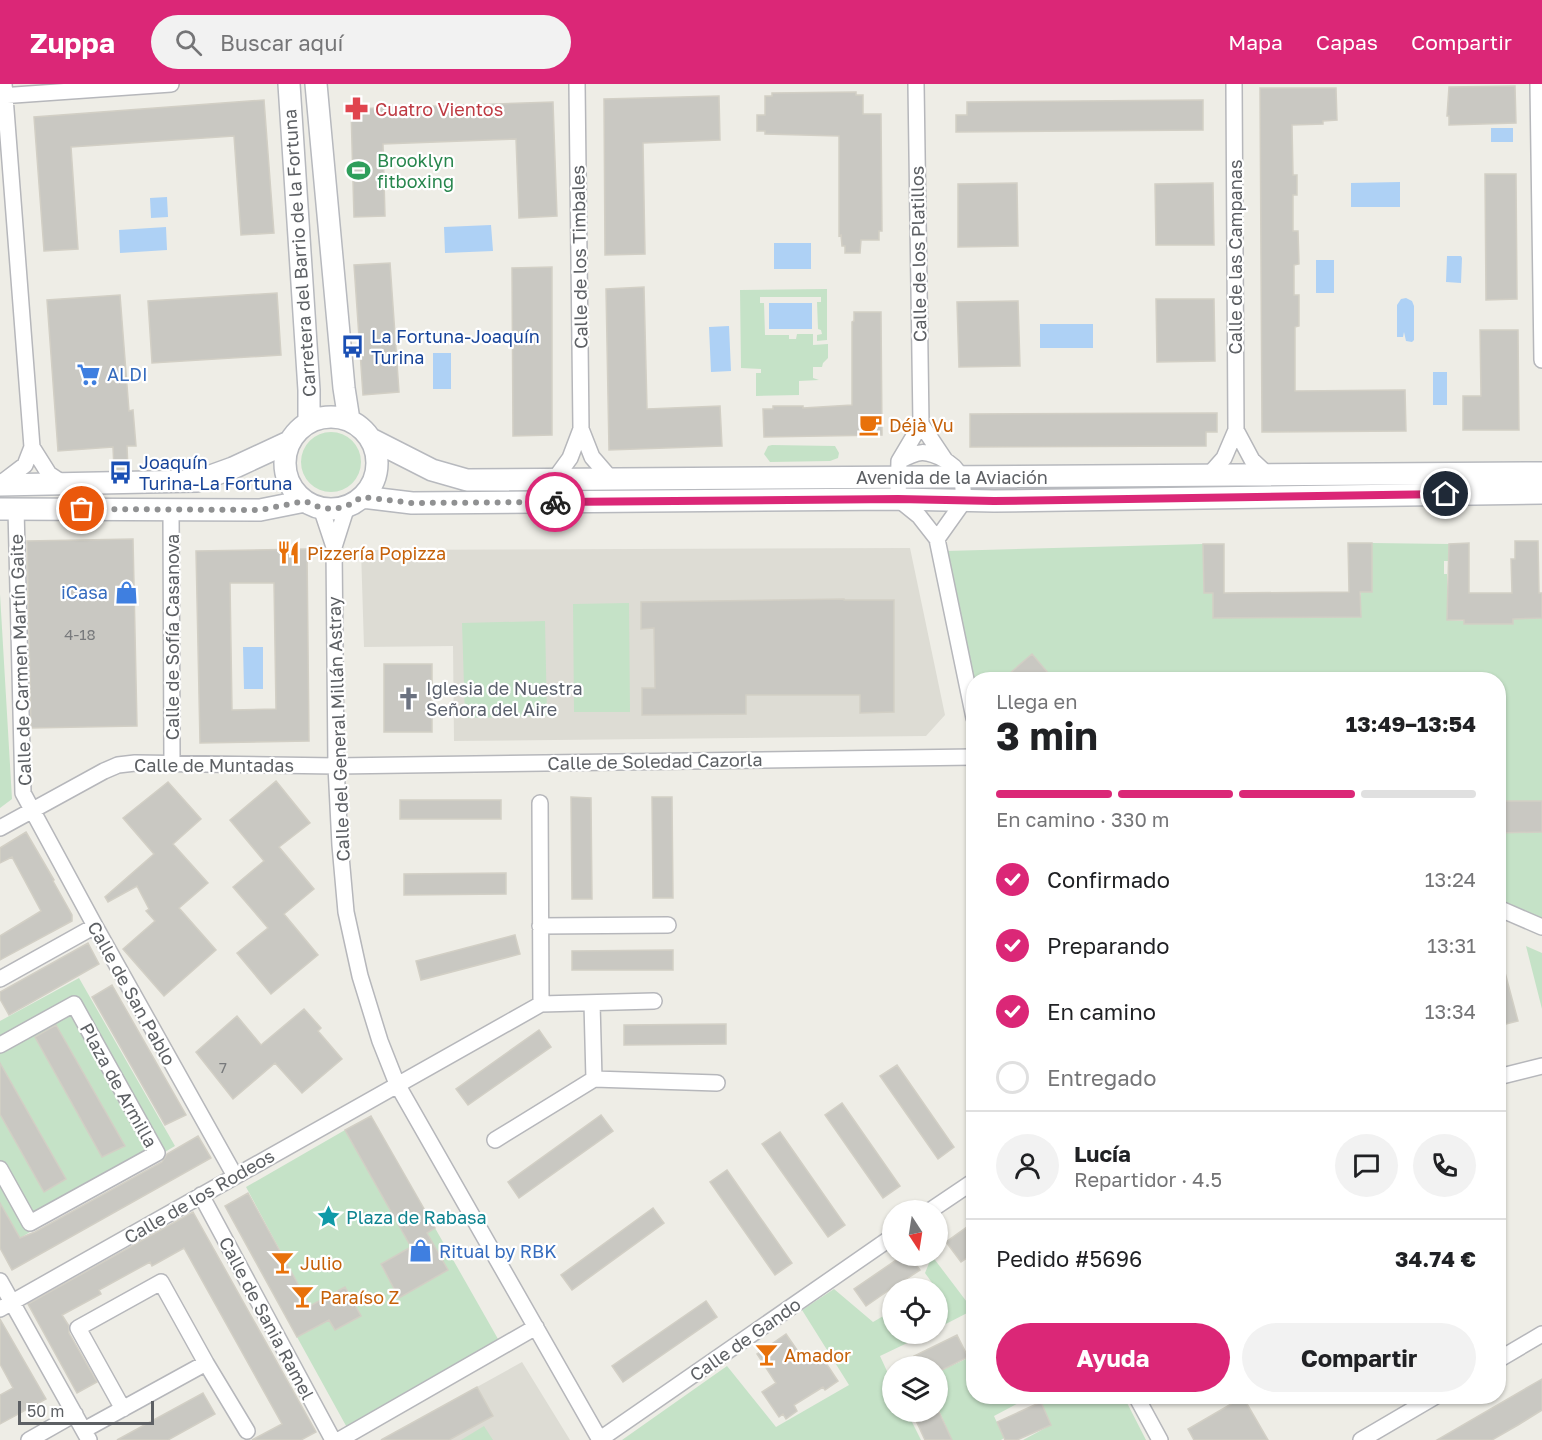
<!DOCTYPE html>
<html lang="es">
<meta charset="utf-8">
<style>
:root{--surface:#fff;--page:#f2f2f2;--text:#202124;--muted:#757577;--line:#e0e0e0;--accent:#db2777}
body{margin:0;font-family:"Golos Text",sans-serif;background:var(--page);color:var(--text);height:100vh;display:flex;flex-direction:column;font-size:22px;white-space:nowrap}
*{box-sizing:border-box;margin:0}
p{font-size:20px;color:var(--muted)}
.icon{flex:none;width:33px;height:33px;fill:none;stroke:currentColor;stroke-width:2;stroke-linecap:round;stroke-linejoin:round}
.map{position:relative;flex:1;overflow:hidden}
.panel{position:absolute;left:966px;top:588px;width:540px;height:732px;display:flex;flex-direction:column;background:var(--surface);border-radius:24px;box-shadow:0 2px 4px #0004}
.panel>*{flex:none}
.needle{width:39px;rotate:168deg}
.fabs{position:absolute;left:882px;top:1116px;display:grid;gap:12px}
.fabs a{display:grid;place-items:center;width:66px;height:66px;border-radius:50%;background:var(--surface);box-shadow:0 2px 4px #0004;font-size:30px}
.scale{position:absolute;left:18px;bottom:15px;width:136px;box-sizing:border-box;padding-left:6px;border:3px solid #5d6064;border-top:0;font-size:16px;line-height:21px;white-space:nowrap;color:#5d6064;-webkit-text-stroke:4px #fff;paint-order:stroke}
.pin{position:absolute;display:grid;place-items:center;width:51px;height:51px;color:#fff;margin:-26px;border:3px solid #fff;border-radius:50%;box-shadow:0 2px 6px #0007}
.courier{position:absolute;display:grid;place-items:center;width:60px;height:60px;margin:-30px;border:4px solid #db2777;border-radius:50%;background:#fff;color:#222;box-shadow:0 2px 8px #0007}
.overview em{font-style:normal;font-weight:700}
.overview div{display:flex;flex-direction:column-reverse}
.overview{display:flex;align-items:center;justify-content:space-between;height:102px;padding:0 30px}
h1{font-size:39px;font-weight:700;line-height:45px}
.bar{display:grid;grid-template-columns:repeat(4,1fr);gap:9px 6px;align-content:center;height:72px;padding:0 30px}
.bar i{height:8px;border-radius:4px;background:var(--line)}
.bar .selected{background:var(--accent)}
.bar p{grid-column:span 4}
.line{display:flex;align-items:center;gap:15px;padding:0 30px;border-top:2px solid var(--line)}
.line div{flex:1}
.round{display:grid;place-items:center;flex:none;width:63px;height:63px;border-radius:32px;background:var(--page)}
ol{padding:0 30px;list-style:none}
li{display:flex;align-items:center;gap:18px;height:66px}
li p{margin-inline-start:auto}
li .icon{padding:6px;border-radius:50%;background:var(--accent);color:#fff;stroke-width:4}
li:last-child{color:var(--muted)}
li i{width:33px;height:33px;border:3px solid var(--line);border-radius:50%}
.action{display:flex;gap:12px;margin-top:auto;padding:12px 30px}
.action a{flex:1;height:69px;border-radius:36px;background:var(--accent);color:#fff;font-size:24px;font-weight:700;line-height:69px;text-align:center}
.action a+a{background:var(--page);color:var(--text)}
header{display:flex;align-items:center;gap:36px;box-sizing:border-box;height:84px;padding:0 30px;background:var(--accent);color:#fff}
header strong{font-size:28px}
nav{display:flex;gap:33px;margin-inline-start:auto;font-size:21px}
.search{width:420px;height:54px;background:var(--page);display:flex;align-items:center;gap:15px;box-sizing:border-box;padding:0 21px;border-radius:33px;color:var(--muted);font-size:22px}
.map>svg:first-child{display:block}
.education{fill:#dddcd4}
.green{fill:#c5e2c7}
.water{fill:#aed1f5}
.building{fill:#c9c8c2;stroke:#d2cfc5;stroke-width:1.5;fill-rule:evenodd}
.lines{fill:none;stroke-linecap:round;stroke-linejoin:round}
.street-casing{stroke:#b6b7bb;stroke-width:18}
.secondary-casing{stroke:#b7b9be;stroke-width:24}
.street{stroke:#fff;stroke-width:15}
.secondary{stroke:#fff;stroke-width:21}
.done{stroke:#909192;stroke-width:6;stroke-dasharray:0 10.8}
.route{stroke:#db2777;stroke-width:8}
.labels{text-anchor:middle;dominant-baseline:central;stroke-width:4.5;stroke-linejoin:round;paint-order:stroke}
.number-label{font-size:15px;fill:#787a7c}
.health-label{font-size:18px;fill:#be3a42;stroke:#fff;text-anchor:start}
.leisure-label{font-size:18px;fill:#27864d;stroke:#fff;text-anchor:start}
.street-label{font-size:18px;fill:#5d6064;stroke:#fff}
.transit-label{font-size:18px;fill:#164399;stroke:#fff;text-anchor:start}
.shop-label{font-size:18px;fill:#366cbe;stroke:#fff;text-anchor:start}
.food-label{font-size:18px;fill:#c56008;stroke:#fff;text-anchor:start}
.worship-label{font-size:18px;fill:#5b616d;stroke:#fff;text-anchor:start}
.culture-label{font-size:18px;fill:#0d838f;stroke:#fff;text-anchor:start}
</style>
<header>
<strong>Zuppa</strong>
<div class="search"><svg class="icon" aria-label="search" viewBox="0 0 24 24"><circle cx="10" cy="10" r="6"/><path d="M15 15l6 6"/></svg>Buscar aquí</div>
<nav><a>Mapa</a><a>Capas</a><a>Compartir</a></nav>
</header>
<div class="map">
<svg width="1542" height="1356" viewBox="0 0 1542 1356">
<rect width="100%" height="100%" fill="#eeede6"/>
<path class="education" d="M910,464L945,631L926,652L454,657L453,562L364,563L361,466Z
M522,1278L570,1356H381Z"/>
<path class="green" d="M827,205V256L817,257V251L822,250L821,246L818,245L817,218H821V213H760V219H764L765,251H789V255H796L797,250H813V261L828,260V274L823,279L822,283H813V294L819,296L799,297V311L756,312V289H761V285L741,284L740,206Z
M301 378a30 30 0 1 1 60 0a30 30 0 1 1-60 0Z
M772,361L835,362L839,369L838,374L830,377L770,378L764,370L768,362Z
M1372,459L1449,460V477H1444V490H1447L1448,536L1513,540V535L1542,534V836L1499,817L1498,596H974L946,467L1203,460L1204,509H1213V534L1360,533L1361,508L1372,507Z
M0,510L12,715L0,724Z
M629,519L630,628H574L573,520Z
M545,537L547,632L465,634L462,539Z
M1526,862L1542,869V925Z
M79,894L175,1062L20,1154L0,1119V937Z
M345,1046L411,1163L381,1181L399,1213L427,1149L435,1144L502,1262L350,1349L297,1253L329,1236L335,1246L361,1232L345,1203L310,1222L246,1103Z
M932,1172L973,1226L938,1244V1204H933L935,1203L925,1189Z
M834,1205L873,1238L892,1227V1250H926L880,1272L892,1298V1328H907L921,1356H622L727,1282L776,1343L849,1301L802,1226Z
M968,1274L973,1286L974,1312L1030,1313L994,1332L1004,1354L1001,1356H952L938,1324V1288Z
M1036,1312L1124,1313L1146,1356H1023L1051,1341Z
M484,1342L493,1356H461Z"/>
<path class="water" d="M1491,44H1513V58H1491Z
M1400,98V123H1351V99Z
M167,113L168,133L151,134L150,114Z
M491,141L493,167L445,169L444,143Z
M166,143L167,166L120,169L119,146Z
M774,159H811V185H774Z
M1447,172H1461L1462,174L1461,199L1446,198Z
M1316,176H1334V209H1316Z
M1406,214L1412,217L1414,222V256L1412,258L1406,257L1404,248L1403,253H1397V221L1401,215Z
M769,219H812V245H769Z
M1040,240H1093V264H1040Z
M729,242L731,287L711,288L709,243Z
M433,269H451V305H433Z
M1433,288H1447V321H1433Z
M243,563H263V605H244Z"/>
<path class="building" d="M1515,2L1516,39L1449,41V32H1447L1449,3Z
M1260,4H1336L1337,36L1323,37V40L1292,41L1293,91H1297V111H1293V147H1298L1299,180L1294,181V211H1299V242L1295,243V307L1405,306L1406,347L1262,348Z
M856,8V11H863V30H881L882,147H879V156H861L860,169H845V162H842L841,151L839,152V52L765,50V47H757V31H765V12H772V9Z
M719,12L720,56L643,59L645,170L605,171L604,15Z
M264,16L274,149L241,151L234,52L71,63L78,165L44,167L34,33Z
M1203,16V46L956,48V31H967V18Z
M553,18L557,132L519,134L516,55L383,60L385,132L354,133L351,25Z
M1485,90H1516L1517,215L1486,216Z
M1017,99L1018,162L958,163V100Z
M1213,99L1214,161H1156L1155,100Z
M390,179L399,308L363,311L354,181Z
M552,183V351L513,352L512,184Z
M644,203L647,325L720,322L722,362L609,366L606,205Z
M277,209L281,271L152,279L148,217Z
M120,211L129,327L133,326L136,362H127L128,386H114L113,363L58,367L47,216Z
M1156,215H1214L1215,277L1157,278Z
M1018,217L1020,282L959,283L957,218Z
M854,228H881L882,351L764,353L763,325H773V322H803V324L852,321V238L854,237Z
M1480,246H1518L1519,346H1463V312H1481Z
M1217,329V348H1206V362L970,363V330Z
M133,455L137,642L31,644L27,457Z
M1515,457H1538L1539,509H1542V534L1513,535V540H1464V536H1447L1449,460L1469,459V509H1512L1511,475H1515Z
M1348,459H1372V508H1360L1361,533L1213,534V509H1204L1203,460H1224V509L1349,508Z
M307,465L309,657L200,659L196,467ZM230,499H274L276,625L232,626Z
M844,515V516H894V628L860,629V611H746V630L642,631V604H655L654,544L641,545V518Z
M1032,570L1054,596H1002Z
M384,580H432V648H384Z
M276,697L310,739L279,763L314,805L284,830L318,871L271,910L237,869L268,844L233,803L264,777L230,736Z
M168,698L201,735L173,760L208,799L179,824L216,866L164,912L123,865L155,837L146,827L149,825L137,802L108,818L105,813L154,770L123,734Z
M571,713L591,714L592,815H572Z
M652,713H672L673,814H653Z
M400,716H501V735H400Z
M1498,717H1542V748L1498,749Z
M26,748L54,796L53,797L72,831V837L0,876V852L41,827L12,773L0,779V764Z
M506,789V810L404,811V790Z
M515,851L520,870L421,896L416,877Z
M88,859L99,880L9,931L0,915V908Z
M673,866V886H572V867Z
M1503,881L1518,937L1498,942V882Z
M112,901L186,1031L165,1041L92,913Z
M304,925L321,944L318,947L342,975L302,1009L275,979L233,1015L196,968L237,932L261,961Z
M726,940V960L624,961V941Z
M56,941L125,1062L102,1073L35,953Z
M539,946L551,963L468,1021L456,1005Z
M0,979L66,1095L44,1108L0,1030Z
M897,981L954,1063L938,1075L880,992Z
M842,1019L900,1102L883,1114L825,1031Z
M601,1031L613,1047L519,1114L508,1098Z
M371,1032L435,1144L427,1149L448,1186L399,1214L381,1180L411,1163L345,1046Z
M780,1048L845,1141L828,1153L762,1060Z
M198,1052L211,1074L12,1186L0,1164V1119L20,1154L35,1148L162,1078L167,1070Z
M727,1086L792,1179L775,1191L710,1098Z
M248,1109L310,1222L345,1203L361,1232L335,1246L329,1236L297,1253L225,1122Z
M653,1124L664,1139L572,1206L561,1191Z
M193,1128L316,1348L301,1356H252L282,1340L184,1164L152,1182L150,1178L99,1206L101,1210L62,1231L69,1242V1249L97,1298L77,1309L28,1220Z
M974,1138V1169L961,1178L946,1158Z
M902,1172H910L920,1186L902,1198L906,1204H892L866,1222L854,1205Z
M706,1217L717,1233L623,1298L612,1282Z
M0,1235L46,1315L0,1340V1311L13,1304L0,1280Z
M786,1250L806,1279L820,1270L838,1297L825,1306L823,1303L794,1321L797,1327L786,1335L783,1330L779,1333L762,1308L776,1299L757,1270Z
M957,1251L968,1273L938,1288V1282H919L914,1272Z
M1542,1295V1326L1518,1341L1492,1356H1437Z
M477,1303L493,1332L449,1356H381Z
M203,1309L215,1330L168,1356H117Z
M1243,1313L1268,1356H1194L1188,1345Z
M1041,1318L1051,1341L1017,1356H1005L997,1338Z
M912,1328H939L952,1356H925Z"/>
<g class="lines">
<defs>
<path id="street" d="M577,0L581,345
M916,0L921,340
M1538,0L1542,276
M0,12L171,0
M921,340L899,377L898,415L919,432L937,455L974,634
M921,340L945,376L954,383L962,393L964,417L937,455
M1236,346L1252,376L1268,391
M32,363L49,390L64,400
M899,377C919,367 924,365 945,376
M1208,392L1224,374L1236,346L1234,0
M554,396L570,374L581,345L592,373L611,395
M0,400L25,381L32,363L4,0
M347,422L334,463L336,682L340,761L346,828L360,892L380,957L397,1000L600,1356
M321,424L334,463
M16,425L23,709L95,842L235,1092
M171,426L172,679
M540,719L541,920
M0,744L104,687L118,681L135,679L336,682L974,673
M1498,824L1542,843
M540,842L668,841
M0,895L95,842
M592,919L594,995L717,999
M0,961L74,920L157,1069L30,1139L0,1085
M1498,993L1542,982
M495,1056L594,995
M201,1111L333,1356
M931,1126L974,1097
M0,1197L89,1356
M0,1225L541,920L654,917
M1498,1276L1542,1250
M206,1279L247,1347
M1136,1312L1160,1356
M84,1346L206,1279L161,1198L78,1244L123,1325
M29,1356L75,1330
M339,1356L536,1243
M599,1356L892,1153
M1361,1356L1436,1312"/>
<path id="secondary" d="M289,0L309,306V338
M316,0L344,304L349,336
M285 379a46 46 0 1 1 92 0a46 46 0 1 1-92 0Z
M371,355L432,386L467,396L1542,389
M0,401L197,397L233,384L289,358
M362,413L412,419L898,415L994,417L1542,409
M0,425L260,426L305,417"/>
</defs>
<use href="#street" class="street-casing"/>
<use href="#secondary" class="secondary-casing"/>
<use href="#street" class="street"/>
<use href="#secondary" class="secondary"/>
</g>
<g class="lines">
<path class="done" d="M82,425L260,426L305,417L321,424L334,425L347,422L362,413L412,419L555,418"/>
<path class="route" d="M555,418L898,415L994,417L1446,410"/>
</g>
<defs>
<symbol id="pharmacy-bare" viewBox="-9 -9 18 18"><path d="M-2-6h4v4h4v4h-4v4h-4v-4h-4v-4h4Z" fill="#e0444e" stroke="#fff" stroke-width="2.5" paint-order="stroke"/></symbol>
<symbol id="stadium-bare" viewBox="-9 -9 18 18"><path d="M0-5a6.5 5 0 1 0 0 10a6.5 5 0 1 0 0-10ZM-3.5-1.8h7v3.6h-7Z" fill="#2e9e5b" stroke="#fff" stroke-width="2.5" paint-order="stroke"/></symbol>
<symbol id="bus-bare" viewBox="-9 -9 18 18"><path d="M-5-6H5V4H4V6H2V4H-2V6H-4V4H-5ZM-3.5-4V0h7V-4ZM-3.5 1.2v1.5H-2V1.2ZM2 1.2v1.5H3.5V1.2Z" fill="#1a4fb4" stroke="#fff" stroke-width="2.5" paint-order="stroke"/></symbol>
<symbol id="supermarket-bare" viewBox="-9 -9 18 18"><path d="M-6-5.5h2.5l.6 2H6L4.5 2H-2.5L-4.4-4H-6ZM-1.5 3.2a1.3 1.3 0 1 0 .1 0ZM3 3.2a1.3 1.3 0 1 0 .1 0Z" fill="#3f7fe0" stroke="#fff" stroke-width="2.5" paint-order="stroke"/></symbol>
<symbol id="cafe-bare" viewBox="-9 -9 18 18"><path d="M-5.5-4.5H6V0H3Q3 3.5 0 3.5H-2.5Q-5.5 3.5-5.5 0ZM3-3.2v2h1.7v-2ZM-6 4.5H4V6H-6Z" fill="#e8710a" stroke="#fff" stroke-width="2.5" paint-order="stroke"/></symbol>
<symbol id="restaurant-bare" viewBox="-9 -9 18 18"><path d="M-5-6h1v4h1v-4h1v4h1v-4h1v5L-1.5 .5V6h-2V.5L-5-1ZM5-6V6H3V1.5H1.5Q1.5-4 5-6Z" fill="#e8710a" stroke="#fff" stroke-width="2.5" paint-order="stroke"/></symbol>
<symbol id="shop-bare" viewBox="-9 -9 18 18"><path d="M-5-2.5h2.3a2.7 3.5 0 0 1 5.4 0H5L5.5 6h-11ZM-1.5-2.5h3a1.5 2.3 0 0 0-3 0Z" fill="#3f7fe0" stroke="#fff" stroke-width="2.5" paint-order="stroke"/></symbol>
<symbol id="church-bare" viewBox="-9 -9 18 18"><path d="M-1.2-6h2.4v3.5h3.3v2.4h-3.3V6h-2.4V-.1h-3.3v-2.4h3.3Z" fill="#6b7280" stroke="#fff" stroke-width="2.5" paint-order="stroke"/></symbol>
<symbol id="sight-bare" viewBox="-9 -9 18 18"><path d="M0-6L1.8-2.2L6-1.7L2.9 1.2L3.7 5.4L0 3.3L-3.7 5.4L-2.9 1.2L-6-1.7L-1.8-2.2Z" fill="#0f9aa8" stroke="#fff" stroke-width="2.5" paint-order="stroke"/></symbol>
<symbol id="bar-bare" viewBox="-9 -9 18 18"><path d="M-6-5H6L.8 .8V4.5H3.5V6h-7V4.5H-.8V.8Z" fill="#e8710a" stroke="#fff" stroke-width="2.5" paint-order="stroke"/></symbol>
</defs>
<g fill-rule="evenodd">
<use href="#pharmacy-bare" x="340" y="8" width="33" height="33"/>
<use href="#stadium-bare" x="342" y="70" width="33" height="33"/>
<use href="#bus-bare" x="336" y="246" width="33" height="33"/>
<use href="#supermarket-bare" x="72" y="274" width="33" height="33"/>
<use href="#cafe-bare" x="854" y="324" width="33" height="33"/>
<use href="#bus-bare" x="104" y="372" width="33" height="33"/>
<use href="#restaurant-bare" x="272" y="452" width="33" height="33"/>
<use href="#shop-bare" x="110" y="492" width="33" height="33"/>
<use href="#church-bare" x="392" y="598" width="33" height="33"/>
<use href="#sight-bare" x="312" y="1116" width="33" height="33"/>
<use href="#shop-bare" x="404" y="1150" width="33" height="33"/>
<use href="#bar-bare" x="266" y="1162" width="33" height="33"/>
<use href="#bar-bare" x="286" y="1196" width="33" height="33"/>
<use href="#bar-bare" x="750" y="1254" width="33" height="33"/>
</g>
<g class="labels">
<g class="number-label">
<text x="80" y="550">4-18</text>
<text x="223" y="983">7</text>
</g>
<g class="health-label">
<text x="375" y="25">Cuatro Vientos</text>
</g>
<g class="leisure-label">
<text x="377" y="76">Brooklyn<tspan x="377" dy="21">fitboxing</tspan></text>
</g>
<g class="street-label">
<text transform="translate(299 169) rotate(-94)">Carretera del Barrio de la Fortuna</text>
<text transform="translate(918 170) rotate(-91)">Calle de los Platillos</text>
<text transform="translate(579 173) rotate(-91)">Calle de los Timbales</text>
<text transform="translate(1235 173) rotate(-90)">Calle de las Campanas</text>
<text x="952" y="393">Avenida de la Aviación</text>
<text transform="translate(172 553) rotate(-90)">Calle de Sofía Casanova</text>
<text transform="translate(20 576) rotate(-92)">Calle de Carmen Martín Gaite</text>
<text transform="translate(338 645) rotate(-92)">Calle del General Millán Astray</text>
<text transform="translate(655 677) rotate(-1)">Calle de Soledad Cazorla</text>
<text x="214" y="681">Calle de Muntadas</text>
<text transform="translate(132 909) rotate(61)">Calle de San Pablo</text>
<text transform="translate(119 1001) rotate(61)">Plaza de Armilla</text>
<text transform="translate(199 1112) rotate(-30)">Calle de los Rodeos</text>
<text transform="translate(267 1234) rotate(62)">Calle de Sania Ramel</text>
<text transform="translate(745 1255) rotate(-35)">Calle de Gando</text>
</g>
<g class="transit-label">
<text x="371" y="252">La Fortuna-Joaquín<tspan x="371" dy="21">Turina</tspan></text>
<text x="139" y="378">Joaquín<tspan x="139" dy="21">Turina-La Fortuna</tspan></text>
</g>
<g class="shop-label">
<text x="107" y="290">ALDI</text>
<text x="108" y="508" text-anchor="end">iCasa</text>
<text x="439" y="1167">Ritual by RBK</text>
</g>
<g class="food-label">
<text x="889" y="341">Déjà Vu</text>
<text x="307" y="469">Pizzería Popizza</text>
<text x="300" y="1179">Julio</text>
<text x="320" y="1213">Paraíso Z</text>
<text x="784" y="1271">Amador</text>
</g>
<g class="worship-label">
<text x="426" y="604">Iglesia de Nuestra<tspan x="426" dy="21">Señora del Aire</tspan></text>
</g>
<g class="culture-label">
<text x="346" y="1133">Plaza de Rabasa</text>
</g>
</g>
</svg>
<div class="fabs">
<a><svg class="needle" viewBox="-14 -14 28 28"><path d="M0-13l5 13h-10z" fill="#e53935"/><path d="M0 13l5-13h-10z" fill="#757577"/></svg></a>
<a><svg class="icon" aria-label="locate" viewBox="0 0 24 24"><circle cx="12" cy="12" r="6"/><path d="M12 2v4M12 18v4M2 12h4M18 12h4"/></svg></a>
<a><svg class="icon" aria-label="layers" viewBox="0 0 24 24"><path d="M12 4l9 5-9 5-9-5zM3 14l9 5 9-5"/></svg></a>
</div>
<div class="scale">50 m</div>
<div class="pin" style="left:82px;top:425px;background:#ea580c"><svg class="icon" aria-label="bag" viewBox="0 0 24 24"><path d="M5 8h14l-1 12H6zM9 8a3 3 0 0 1 6 0"/></svg></div>
<div class="pin" style="left:1446px;top:410px;background:#1f2937"><svg class="icon" aria-label="home" viewBox="0 0 24 24"><path d="M3 11l9-7 9 7M6 9v11h12V9"/></svg></div>
<div class="courier" style="left:555px;top:418px"><svg class="icon" aria-label="bike" viewBox="0 0 24 24"><circle cx="6" cy="16" r="4"/><circle cx="18" cy="16" r="4"/><path d="M6 16l4-8h5l3 8M10 8l3 8H6M13 5h3"/></svg></div>
<section class="panel">
<div class="overview"><div><h1>3 min</h1><p>Llega en</p></div><em>13:49–13:54</em></div>
<div class="bar"><i class="selected"></i><i class="selected"></i><i class="selected"></i><i></i><p>En camino · 330 m</p></div>
<ol>
<li><svg class="icon" aria-label="check" viewBox="0 0 24 24"><path d="M5 12l5 5 9-10"/></svg>Confirmado<p>13:24</p></li>
<li><svg class="icon" aria-label="check" viewBox="0 0 24 24"><path d="M5 12l5 5 9-10"/></svg>Preparando<p>13:31</p></li>
<li><svg class="icon" aria-label="check" viewBox="0 0 24 24"><path d="M5 12l5 5 9-10"/></svg>En camino<p>13:34</p></li>
<li><i></i>Entregado</li>
</ol>
<div class="line" style="height:108px"><a class="round"><svg class="icon" aria-label="person" viewBox="0 0 24 24"><circle cx="12" cy="8" r="4"/><path d="M4 21q1-7 8-7t8 7"/></svg></a><div><b>Lucía</b><p>Repartidor · 4.5</p></div><a class="round"><svg class="icon" aria-label="chat" viewBox="0 0 24 24"><path d="M4 5h16v11H9l-5 4z"/></svg></a><a class="round"><svg class="icon" aria-label="phone" viewBox="0 0 24 24"><path d="M5 4h4l2 5-3 2q2 4 5 5l2-3 5 2v4C11 20 4 13 5 4z"/></svg></a></div>
<div class="line" style="height:78px"><div>Pedido #5696</div><b>34.74 €</b></div>
<div class="action"><a>Ayuda</a><a>Compartir</a></div>
</section>
</div>
